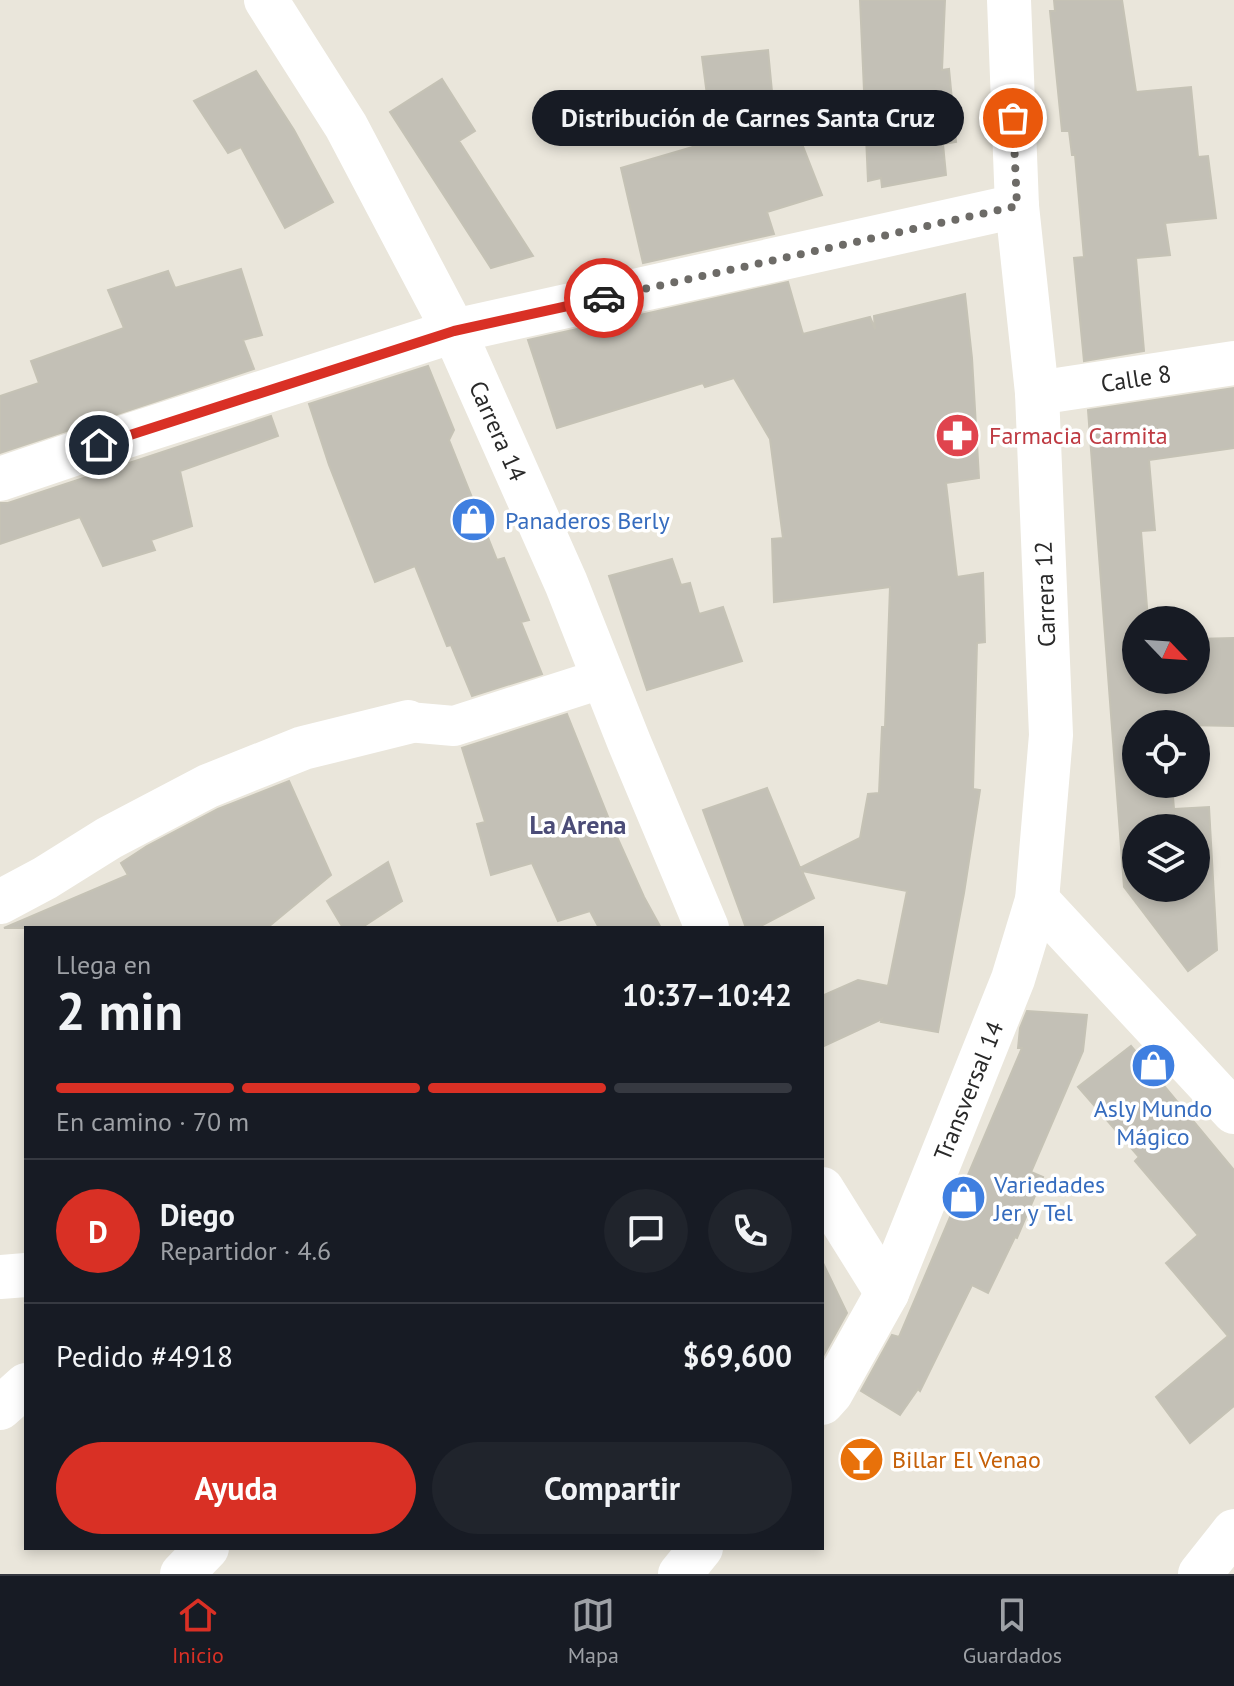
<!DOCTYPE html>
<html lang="es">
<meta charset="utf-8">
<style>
:root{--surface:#171b24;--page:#20242c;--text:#f1f3f6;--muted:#9ea1a6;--line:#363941;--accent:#d93025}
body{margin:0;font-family:"PT Sans",sans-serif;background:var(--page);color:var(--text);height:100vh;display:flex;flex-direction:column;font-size:30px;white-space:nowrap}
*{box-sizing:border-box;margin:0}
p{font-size:26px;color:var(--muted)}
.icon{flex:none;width:44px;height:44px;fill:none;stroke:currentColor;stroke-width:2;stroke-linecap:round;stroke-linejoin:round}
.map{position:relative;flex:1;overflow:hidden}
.side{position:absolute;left:24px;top:926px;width:800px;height:624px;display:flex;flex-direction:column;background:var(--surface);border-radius:0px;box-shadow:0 4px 12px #0003}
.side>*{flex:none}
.needle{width:52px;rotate:115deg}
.buttons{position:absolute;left:1122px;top:606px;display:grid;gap:16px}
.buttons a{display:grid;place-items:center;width:88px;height:88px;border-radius:50%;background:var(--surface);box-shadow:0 4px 12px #0003;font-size:40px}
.pin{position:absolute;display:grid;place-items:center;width:68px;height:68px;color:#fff;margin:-34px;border:4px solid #fff;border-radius:50%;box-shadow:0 2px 8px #0007}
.courier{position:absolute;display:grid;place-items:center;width:80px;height:80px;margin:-40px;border:6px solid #d93025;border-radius:50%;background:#fff;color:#222;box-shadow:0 2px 10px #0007}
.bubble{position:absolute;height:56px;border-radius:28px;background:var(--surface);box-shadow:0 4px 12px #0003;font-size:26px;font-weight:600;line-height:56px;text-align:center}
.head em{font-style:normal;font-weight:600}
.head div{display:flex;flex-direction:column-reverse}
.head{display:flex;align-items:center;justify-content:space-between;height:136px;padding:0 32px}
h1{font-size:52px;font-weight:600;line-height:60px}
.bar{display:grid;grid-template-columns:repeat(4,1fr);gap:12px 8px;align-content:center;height:96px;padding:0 32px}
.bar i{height:10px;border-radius:6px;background:var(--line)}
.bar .on{background:var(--accent)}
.bar p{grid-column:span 4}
.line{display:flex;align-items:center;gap:20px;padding:0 32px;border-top:2px solid var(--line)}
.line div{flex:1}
.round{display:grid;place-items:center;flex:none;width:84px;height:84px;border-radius:42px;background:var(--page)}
.primary-button{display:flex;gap:16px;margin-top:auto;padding:16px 32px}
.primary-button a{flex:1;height:92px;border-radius:48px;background:var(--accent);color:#fff;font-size:32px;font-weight:600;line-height:92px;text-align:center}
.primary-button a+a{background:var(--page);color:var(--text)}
.tab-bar{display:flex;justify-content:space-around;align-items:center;height:112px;border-top:2px solid var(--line);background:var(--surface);font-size:22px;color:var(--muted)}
.tab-bar a{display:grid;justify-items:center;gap:4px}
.tab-bar .on{color:var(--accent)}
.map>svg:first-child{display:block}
.building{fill:#c3c0b6;stroke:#c5c2b5;stroke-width:2;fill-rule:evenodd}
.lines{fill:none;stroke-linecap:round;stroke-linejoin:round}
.pedestrian{stroke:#fff;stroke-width:40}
.minor{stroke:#fff;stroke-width:44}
.tertiary{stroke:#fff;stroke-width:44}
.done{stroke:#6d6b67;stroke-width:8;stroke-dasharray:0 14.4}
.route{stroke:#d93025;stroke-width:10}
.labels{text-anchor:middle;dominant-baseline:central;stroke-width:7;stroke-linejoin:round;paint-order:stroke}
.street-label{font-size:24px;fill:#292929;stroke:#fff}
.health-label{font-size:24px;fill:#be3a42;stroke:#fff;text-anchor:start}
.shop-label{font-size:24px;fill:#366cbe;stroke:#fff;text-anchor:start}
.food-label{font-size:24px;fill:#c56008;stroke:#fff;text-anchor:start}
.neighbourhood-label{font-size:26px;font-weight:bold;fill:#4b4c77;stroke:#fff}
</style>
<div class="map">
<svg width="1234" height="1574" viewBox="0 0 1234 1574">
<rect width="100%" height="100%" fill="#eae6db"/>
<path class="building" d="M860,0H945L942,70L949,69L956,142L943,144L946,175L882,187L881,178L868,181Z
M1054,0H1122L1136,92L1191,87L1198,157L1208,156L1216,218L1165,223L1170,255L1136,258L1144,351L1084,361L1074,258L1084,257L1075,155H1072L1069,131H1062L1050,11H1055Z
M768,50L776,133L795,126L822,195L767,212L774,234L643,263L621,168L713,141L702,57Z
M256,71L294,130L333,202L285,228L241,147L228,153L194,101Z
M442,79L475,131L459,141L533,256L491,268L390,112Z
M241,269L262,335L243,340L254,369L0,453V396L39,383L31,361L124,328L108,290L168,271L175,288Z
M788,282L803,334L870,317L875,329L874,316L965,294L972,358L979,478L946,483L957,577L983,573L985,642L977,643L973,789L980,790L964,893L938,1032L881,1022L882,1019L822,1047V996L858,980L888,986L907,891L802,871L814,898L757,928H746L703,810L767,788L800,868L860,838L868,794L879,793L882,727H885L890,587L774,602L772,539L783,538L770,439L734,378L705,387L703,383L557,428L528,340Z
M428,366L454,430L449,440L497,560L504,558L529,620L521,622L542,674L472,696L451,645L447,646L415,566L375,582L329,465L309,404Z
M1234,388V448L1149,460L1155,530L1141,531L1148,620H1136V680H1196V639L1234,638V726L1136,724V784H1172L1174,809L1209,807L1217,950L1188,971L1124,887L1088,410ZM1136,828H1196V888H1136Z
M271,416L278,436L180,471L192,526L151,540L155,550L103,566L80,517L0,544V503H8Z
M672,559L681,585L690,583L699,614L723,607L742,661L647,690L609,576Z
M567,714L609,819L644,897L661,928H599L590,911L558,921L532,863L491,875L477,824L485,822L462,748Z
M289,781L331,875L267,928H4L128,875L121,863L147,846L218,809Z
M388,862L402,901L361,928H343L327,901Z
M1027,1011L1087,1015L1083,1051L1031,1172L1043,1177L1017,1238L1015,1237L988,1293L972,1285L920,1391L918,1389L900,1415L861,1391L892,1335L899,1337L1022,1048H1018L1020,1028Z
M1131,1046L1234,1170V1406L1190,1443L1156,1397L1228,1336L1166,1263L1198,1235L1135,1161L1139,1157L1078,1087Z
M822,1261L847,1313L822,1358Z"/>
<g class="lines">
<path class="pedestrian" d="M408,722L454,726L604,678"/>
<g class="minor">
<path id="s1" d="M266,0L346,126L454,331L566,583L629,742L707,928"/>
<path id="s2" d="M1037,393L1234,363"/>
<path d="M0,479L124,437L454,331L1017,206"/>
<path d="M1037,900L1234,1112"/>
<path d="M0,902L45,878L109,838L208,786L303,748L408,722"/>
<path d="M822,1189L887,1293"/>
<path d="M0,1277L26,1275"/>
<path d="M0,1408L26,1385"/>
<path d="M182,1574L207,1548"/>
<path d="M1200,1574L1234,1531"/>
</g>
<g class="tertiary">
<path id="s3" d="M822,1403L831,1393L887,1293L1013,979L1037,900L1051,735L1037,393L1017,206L1009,0"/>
<path d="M680,1574L701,1548"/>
</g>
</g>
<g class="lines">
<path class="done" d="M604,298L1017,206L1013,118"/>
<path class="route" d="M99,445L454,331L604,298"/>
</g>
<defs>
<symbol id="pharmacy-disc" viewBox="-11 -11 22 22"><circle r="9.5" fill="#e0444e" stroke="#fff"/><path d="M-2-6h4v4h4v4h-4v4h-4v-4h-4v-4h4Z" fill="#fff"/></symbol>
<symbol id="shop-disc" viewBox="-11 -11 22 22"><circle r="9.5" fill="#3f7fe0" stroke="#fff"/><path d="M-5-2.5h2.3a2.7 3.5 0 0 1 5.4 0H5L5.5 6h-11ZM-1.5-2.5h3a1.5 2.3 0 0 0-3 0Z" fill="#fff"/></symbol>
<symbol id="bar-disc" viewBox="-11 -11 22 22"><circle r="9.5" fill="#e8710a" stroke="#fff"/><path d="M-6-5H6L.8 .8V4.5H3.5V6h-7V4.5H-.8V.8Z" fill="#fff"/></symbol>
</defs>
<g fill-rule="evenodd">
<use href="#pharmacy-disc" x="932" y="410" width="51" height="51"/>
<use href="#shop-disc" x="448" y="494" width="51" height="51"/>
<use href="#shop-disc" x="1128" y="1040" width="51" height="51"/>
<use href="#shop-disc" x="938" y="1172" width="51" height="51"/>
<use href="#bar-disc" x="836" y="1434" width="51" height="51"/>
</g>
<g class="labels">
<g class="street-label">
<text stroke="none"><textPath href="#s2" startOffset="100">Calle 8</textPath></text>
<text stroke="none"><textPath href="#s1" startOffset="490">Carrera 14</textPath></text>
<text transform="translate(1045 594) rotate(-92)">Carrera 12</text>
<text stroke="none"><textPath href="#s3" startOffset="346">Transversal 14</textPath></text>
</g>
<g class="health-label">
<text x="989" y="435">Farmacia Carmita</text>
</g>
<g class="shop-label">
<text x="505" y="520">Panaderos Berly</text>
<text x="1153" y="1108" text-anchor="middle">Asly Mundo<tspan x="1153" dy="28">Mágico</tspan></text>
<text x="994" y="1184">Variedades<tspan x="994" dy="28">Jer y Tel</tspan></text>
</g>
<g class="food-label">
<text x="892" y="1459">Billar El Venao</text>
</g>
<g class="neighbourhood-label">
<text x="578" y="824">La Arena</text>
</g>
</g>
</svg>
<div class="buttons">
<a><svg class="needle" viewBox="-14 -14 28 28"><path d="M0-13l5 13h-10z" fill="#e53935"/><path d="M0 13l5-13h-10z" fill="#9ea1a6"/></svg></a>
<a><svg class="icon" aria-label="locate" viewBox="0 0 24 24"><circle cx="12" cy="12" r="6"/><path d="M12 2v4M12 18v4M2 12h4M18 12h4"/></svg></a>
<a><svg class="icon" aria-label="layers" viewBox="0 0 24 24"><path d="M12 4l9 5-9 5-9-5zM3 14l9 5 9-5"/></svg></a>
</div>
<div class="pin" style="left:1013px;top:118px;background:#ea580c"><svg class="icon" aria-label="bag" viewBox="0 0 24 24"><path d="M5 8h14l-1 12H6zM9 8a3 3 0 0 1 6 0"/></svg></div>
<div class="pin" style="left:99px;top:445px;background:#1f2937"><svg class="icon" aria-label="home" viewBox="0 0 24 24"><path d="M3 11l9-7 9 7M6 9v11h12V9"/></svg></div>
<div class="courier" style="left:604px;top:298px"><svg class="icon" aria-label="car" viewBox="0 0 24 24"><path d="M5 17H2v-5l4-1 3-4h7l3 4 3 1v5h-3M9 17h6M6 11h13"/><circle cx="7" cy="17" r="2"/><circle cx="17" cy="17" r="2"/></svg></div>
<div class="bubble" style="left:532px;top:90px;width:432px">Distribución de Carnes Santa Cruz</div>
<section class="side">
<div class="head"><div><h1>2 min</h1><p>Llega en</p></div><em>10:37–10:42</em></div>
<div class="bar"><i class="on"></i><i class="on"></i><i class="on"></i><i></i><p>En camino · 70 m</p></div>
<div class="line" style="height:144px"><b class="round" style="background:var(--accent);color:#fff">D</b><div><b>Diego</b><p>Repartidor · 4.6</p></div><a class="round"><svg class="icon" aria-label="chat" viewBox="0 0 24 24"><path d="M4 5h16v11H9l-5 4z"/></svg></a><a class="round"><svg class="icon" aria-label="phone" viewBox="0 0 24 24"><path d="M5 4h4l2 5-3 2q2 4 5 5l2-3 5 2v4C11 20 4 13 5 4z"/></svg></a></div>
<div class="line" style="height:104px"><div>Pedido #4918</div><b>$69,600</b></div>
<div class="primary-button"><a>Ayuda</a><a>Compartir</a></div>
</section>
</div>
<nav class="tab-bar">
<a class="on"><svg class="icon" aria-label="home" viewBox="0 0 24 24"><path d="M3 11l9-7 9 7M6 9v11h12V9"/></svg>Inicio</a>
<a><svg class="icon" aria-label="map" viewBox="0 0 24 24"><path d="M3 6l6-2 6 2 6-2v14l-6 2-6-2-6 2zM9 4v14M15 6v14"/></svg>Mapa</a>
<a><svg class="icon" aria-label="saved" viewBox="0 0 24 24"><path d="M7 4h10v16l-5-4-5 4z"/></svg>Guardados</a>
</nav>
